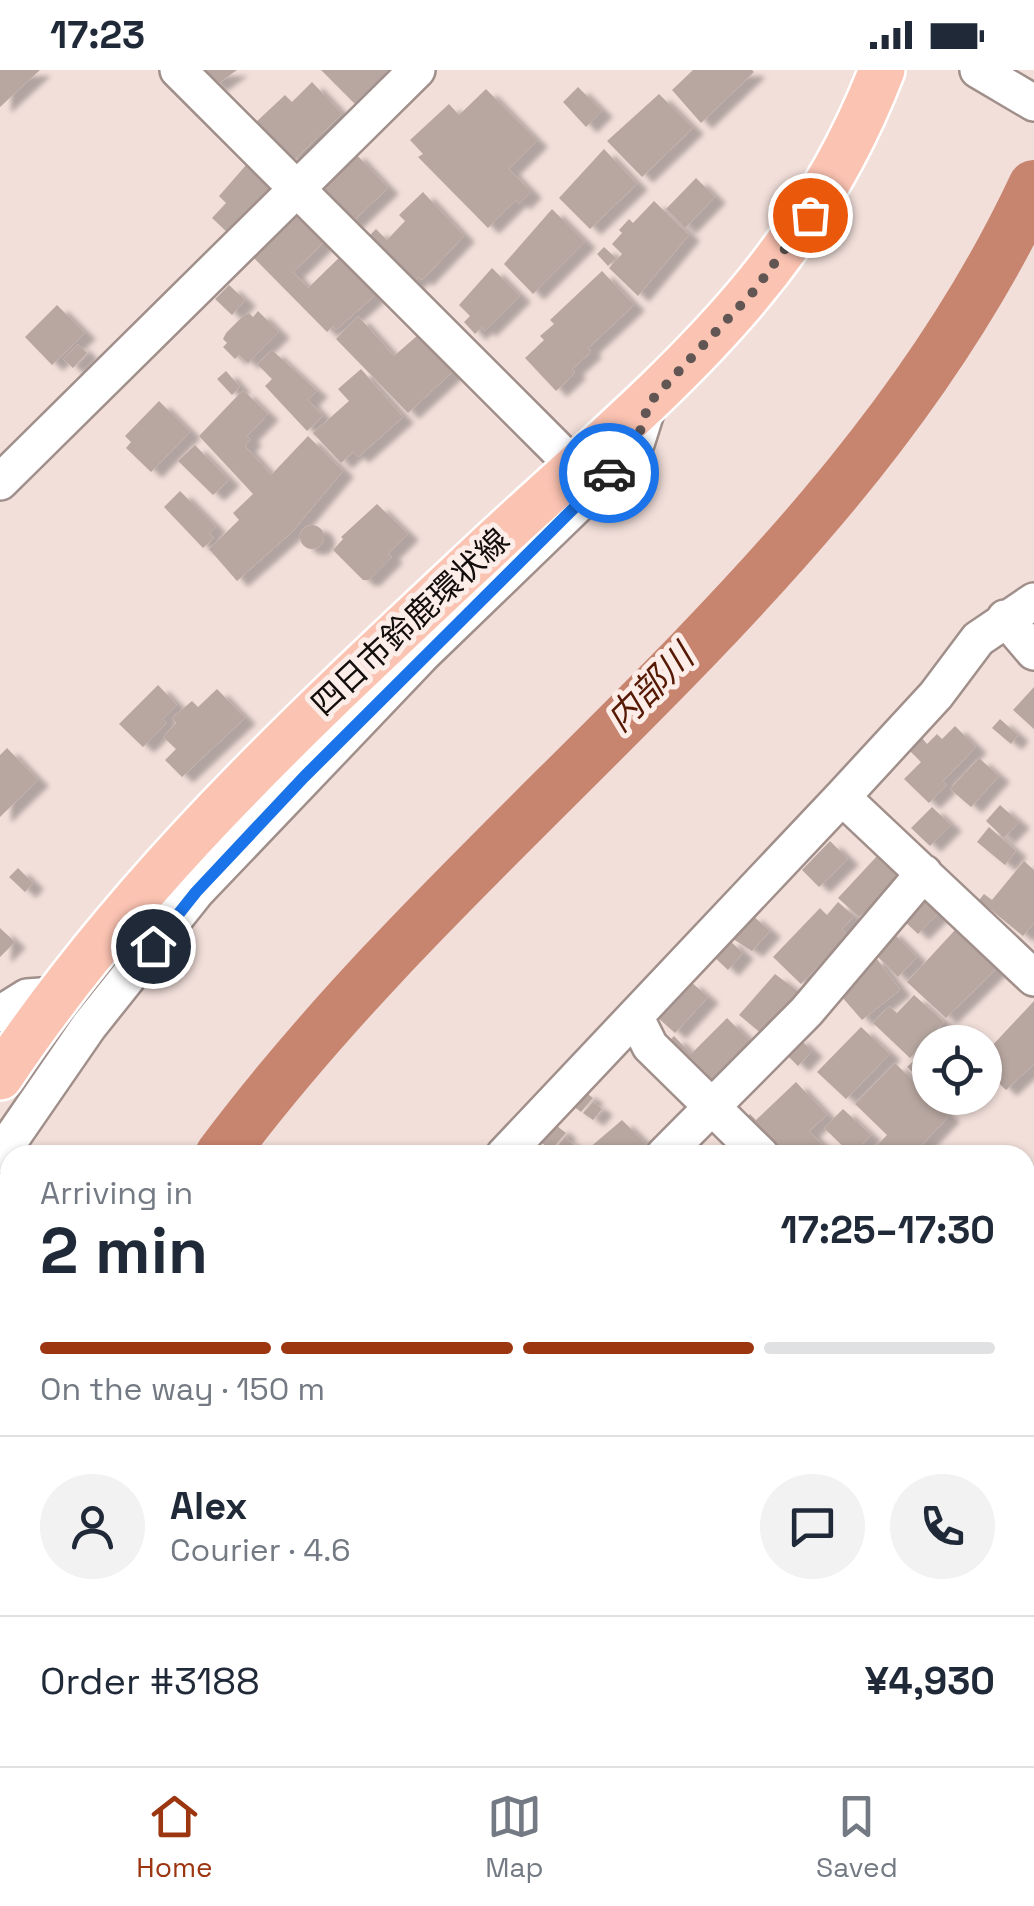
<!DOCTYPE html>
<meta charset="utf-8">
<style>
:root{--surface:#fff;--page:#f2f2f3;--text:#1f2937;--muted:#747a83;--line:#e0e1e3;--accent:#9c3610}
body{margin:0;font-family:"Space Grotesk","Noto Sans JP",sans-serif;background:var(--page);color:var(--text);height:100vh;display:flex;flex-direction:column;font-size:38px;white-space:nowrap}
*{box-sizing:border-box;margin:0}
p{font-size:32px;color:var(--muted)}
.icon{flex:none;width:55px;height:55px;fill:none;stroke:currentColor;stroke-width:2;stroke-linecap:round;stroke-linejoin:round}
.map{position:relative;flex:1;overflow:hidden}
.side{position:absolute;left:0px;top:1075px;width:1035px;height:622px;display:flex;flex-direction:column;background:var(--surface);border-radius:30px 30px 0 0;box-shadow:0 2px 8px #0004}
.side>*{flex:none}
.buttons{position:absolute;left:912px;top:955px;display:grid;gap:20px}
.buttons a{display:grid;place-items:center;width:90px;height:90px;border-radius:50%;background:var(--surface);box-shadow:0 2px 8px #0004;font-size:50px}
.pin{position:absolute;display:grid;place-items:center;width:85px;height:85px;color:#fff;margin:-42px;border:5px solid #fff;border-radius:50%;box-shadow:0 2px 10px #0007}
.courier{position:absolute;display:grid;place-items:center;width:100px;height:100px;margin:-50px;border:8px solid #1a73e8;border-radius:50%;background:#fff;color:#222;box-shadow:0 2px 12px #0007}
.head em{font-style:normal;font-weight:600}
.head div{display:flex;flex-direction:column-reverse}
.head{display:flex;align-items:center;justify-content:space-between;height:170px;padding:0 40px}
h1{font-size:65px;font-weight:600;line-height:75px}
.bar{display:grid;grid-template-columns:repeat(4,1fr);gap:15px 10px;align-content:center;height:120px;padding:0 40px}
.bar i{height:12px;border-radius:8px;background:var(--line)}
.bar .current{background:var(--accent)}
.bar p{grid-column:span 4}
.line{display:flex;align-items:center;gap:25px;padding:0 40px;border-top:2px solid var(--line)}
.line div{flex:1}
.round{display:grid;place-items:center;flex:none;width:105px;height:105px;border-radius:52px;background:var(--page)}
.status{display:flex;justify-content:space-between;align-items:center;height:70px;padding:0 50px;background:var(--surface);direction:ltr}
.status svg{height:28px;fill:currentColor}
.tabs{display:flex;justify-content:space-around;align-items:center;height:140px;border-top:2px solid var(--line);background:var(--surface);font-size:28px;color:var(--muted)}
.tabs a{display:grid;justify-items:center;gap:5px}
.tabs .current{color:var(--accent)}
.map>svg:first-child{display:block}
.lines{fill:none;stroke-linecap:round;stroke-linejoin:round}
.river{stroke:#c7846e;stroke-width:52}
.building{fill:#b8a7a1;filter:url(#shadow)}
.minor-casing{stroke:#a08f8a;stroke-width:40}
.major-casing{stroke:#fff;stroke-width:50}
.minor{stroke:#fff;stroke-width:35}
.major{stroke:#fbc3b2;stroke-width:45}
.done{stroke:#615653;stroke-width:10;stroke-dasharray:0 18}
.route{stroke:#1a73e8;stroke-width:12}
.labels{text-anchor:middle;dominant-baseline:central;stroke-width:10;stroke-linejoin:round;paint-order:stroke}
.street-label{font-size:32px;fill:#130d0b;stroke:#fcede9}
.water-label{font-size:35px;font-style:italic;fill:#561903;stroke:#fcede9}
</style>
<div class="status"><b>17:23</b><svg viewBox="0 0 49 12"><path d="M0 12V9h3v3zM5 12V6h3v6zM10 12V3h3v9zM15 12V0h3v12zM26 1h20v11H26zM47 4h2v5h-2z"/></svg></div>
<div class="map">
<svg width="1034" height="1696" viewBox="0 0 1034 1696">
<defs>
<filter id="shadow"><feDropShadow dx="11" dy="6" stdDeviation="2.5" flood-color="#0004"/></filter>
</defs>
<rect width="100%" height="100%" fill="#f2dfda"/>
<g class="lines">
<path class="river" d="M221,1085C473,747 852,506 1034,116
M0,1487L10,1462"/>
</g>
<path class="building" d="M0,0H40L0,37Z
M199,0H237L215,16Z
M321,0H391L356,35Z
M693,0H752L754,2L701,53L672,20Z
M312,12L342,44L292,92L255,53L285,25L292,32Z
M578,17L602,41L586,57L563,32Z
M486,19L537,71L509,99L531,122L519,134L516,130L488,158L418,87L423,84L410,70L449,34L459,45Z
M659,24L693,58L642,107L607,71Z
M604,79L637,114L590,159L559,128Z
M354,82L388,118L350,154L316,118Z
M254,86L280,110L228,163L212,148L226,133L219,126Z
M696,108L715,127L685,158L666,139Z
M423,122L464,166L422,210L418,207L411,215L366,169L376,159L387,170L405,151L399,145Z
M654,131L689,165L638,226L609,198L622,184L612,174L622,163L619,160L629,149L633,153Z
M303,134L332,164L293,202L308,218L347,180L384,217L336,260L333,256L327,262L251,185Z
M552,139L585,172L533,224L504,194Z
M604,177L616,188L608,196L597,184Z
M492,198L520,226L485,261L482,257L475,264L464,252L470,246L459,235Z
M602,201L634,235L588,278L591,282L572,299L575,303L556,321L525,288L544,270L540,266L554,254L550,250Z
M229,215L245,230L232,245L215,229Z
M57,235L85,263L52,295L25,267Z
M258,241L279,262L248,293L239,285L235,289L223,277L227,273L223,269L226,263L243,246L249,243L253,247Z
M358,246L394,286L426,258L461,294L408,343L336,269Z
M78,274L87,283L73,298L63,289Z
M272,280L317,321L308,330L323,346L307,361L265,316L272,309L257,294Z
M361,299L403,347L358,387L353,382L341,393L313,363L349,331L338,319Z
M226,301L240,317L232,325L217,309Z
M243,320L268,344L247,366L251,370L245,376L271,405L308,366L343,401L292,462L237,511L209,479L239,450L233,443L253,424L199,366Z
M159,331L190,362L151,402L126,378L131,372L125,366Z
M195,375L229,410L213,425L178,391Z
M180,421L216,457L209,464L214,468L203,478L164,437Z
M377,434L408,464L388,484L392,487L369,510H363L333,480L343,469L341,467Z
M300 467a12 12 0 1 1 24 0a12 12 0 1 1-24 0Z
M158,615L177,635L163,649L167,653L143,677L119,654Z
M1034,617V659L1013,640Z
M217,619L245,648L182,707L165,690L176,679L163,667L176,653L172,648L192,631L198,637Z
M1000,649L1018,665L1011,674L992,658Z
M955,656L976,677L943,711L947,715L929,733L904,709L921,692L910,681L922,668L927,674L937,664L942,669Z
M7,678L38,710L0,747V685Z
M979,688L999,706L971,737L950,719Z
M1000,735L1019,752L1004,768L986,751Z
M932,737L951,755L930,776L911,758Z
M989,757L1016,781L1005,795L977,772Z
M830,771L848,789L819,817L802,800Z
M878,785L903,808L859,847L838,828Z
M1024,791L1034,800V853L1023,866L979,830L984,824L992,830Z
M18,798L33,813L25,822L9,807Z
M922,824L940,842L918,864L900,847Z
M838,832L854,846L842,859L848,865L801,914L773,887L820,838L827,845Z
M751,844L770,861L752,881L730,867Z
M0,858L15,872L0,887Z
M889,859L917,887L898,907L870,879Z
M955,860L998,897L946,948L907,912Z
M728,869L743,883L728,900L713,886Z
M874,885L900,920L862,950L835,919Z
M775,904L800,923L762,964L739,945Z
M690,911L708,927L675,963L657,947Z
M914,925L944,952L910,988L873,953L889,936L897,943Z
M1034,931V994L1006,1020L985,1000V975L989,979Z
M727,948L757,978L709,1027L661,979L674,966L691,984Z
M861,957L890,984L846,1029L817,1002Z
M797,966L812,981L798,996L783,981Z
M930,975V1019L907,997Z
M895,993L949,1046L917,1080L922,1085H884L875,1077L887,1065L855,1034Z
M796,1012L827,1045L809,1061L824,1077L817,1085H766L743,1051L750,1044L756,1050Z
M584,1021L593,1028L581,1042L573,1036Z
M593,1032L602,1039L593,1050L583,1043Z
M843,1039L871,1065L852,1085L824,1058Z
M622,1050L651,1079L645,1085H581Z
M557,1056L566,1063L551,1080L542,1073Z
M565,1067L579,1080L575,1085L557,1077Z
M1025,1227L1034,1236L1027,1243L1034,1249V1261L1030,1256L1025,1261Z
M1034,1300V1358L1028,1364L1025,1310Z
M1034,1409V1479L1025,1469V1418Z
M1034,1559V1596L1025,1588V1568Z"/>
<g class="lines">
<defs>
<path id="minor" d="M178,0L575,397
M978,0L1034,33
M0,412L417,0
M1005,548L1034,582
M842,727L1034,908
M0,944L27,927L55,925
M636,948L650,976L761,1085
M0,1085L89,956L196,822L424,583L602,411L636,374L649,333
M504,1085L842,727L936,625L978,569L1034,531
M664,1085L806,942L924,803
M1025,1540L1034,1531
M873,1696L881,1688"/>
<path id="major" d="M0,1007C135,804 315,640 492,474C654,323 799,215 882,0"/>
</defs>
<use href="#minor" class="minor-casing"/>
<use href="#major" class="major-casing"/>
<use href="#minor" class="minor"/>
<use href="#major" class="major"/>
</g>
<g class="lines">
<path class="done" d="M609,403L636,374L649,333L754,221L810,145"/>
<path class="route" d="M153,876L196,822L304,707L609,403"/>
</g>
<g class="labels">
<g class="street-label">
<text transform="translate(410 552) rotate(-43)">四日市鈴鹿環状線</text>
</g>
<g class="water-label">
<text transform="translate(650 618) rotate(-45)">内部川</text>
</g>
</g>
</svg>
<div class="buttons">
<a><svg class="icon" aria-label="locate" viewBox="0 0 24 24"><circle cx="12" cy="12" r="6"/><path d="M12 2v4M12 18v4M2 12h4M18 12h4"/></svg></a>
</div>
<div class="pin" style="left:810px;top:145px;background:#ea580c"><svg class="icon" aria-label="bag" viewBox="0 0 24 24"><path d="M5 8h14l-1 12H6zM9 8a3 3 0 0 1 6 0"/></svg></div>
<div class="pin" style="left:153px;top:876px;background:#1f2937"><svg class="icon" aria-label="home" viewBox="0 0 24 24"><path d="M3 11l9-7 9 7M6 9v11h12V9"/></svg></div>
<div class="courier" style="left:609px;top:403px"><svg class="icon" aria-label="car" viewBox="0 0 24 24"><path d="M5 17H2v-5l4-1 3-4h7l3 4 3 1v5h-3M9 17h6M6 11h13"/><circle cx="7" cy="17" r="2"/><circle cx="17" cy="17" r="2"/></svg></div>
<section class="side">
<div class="head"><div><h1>2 min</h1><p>Arriving in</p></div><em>17:25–17:30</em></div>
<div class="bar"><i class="current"></i><i class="current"></i><i class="current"></i><i></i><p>On the way · 150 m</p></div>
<div class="line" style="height:180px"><a class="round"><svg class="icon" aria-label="person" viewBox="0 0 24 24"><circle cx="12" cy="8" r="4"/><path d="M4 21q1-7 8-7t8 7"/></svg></a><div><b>Alex</b><p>Courier · 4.6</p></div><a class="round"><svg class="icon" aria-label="chat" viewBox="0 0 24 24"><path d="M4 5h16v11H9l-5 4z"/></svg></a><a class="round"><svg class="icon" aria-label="phone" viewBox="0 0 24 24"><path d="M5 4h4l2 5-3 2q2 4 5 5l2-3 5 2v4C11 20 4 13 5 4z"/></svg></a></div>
<div class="line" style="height:130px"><div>Order #3188</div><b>¥4,930</b></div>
</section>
</div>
<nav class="tabs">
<a class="current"><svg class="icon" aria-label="home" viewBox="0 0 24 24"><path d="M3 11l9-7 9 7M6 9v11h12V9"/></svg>Home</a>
<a><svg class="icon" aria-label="map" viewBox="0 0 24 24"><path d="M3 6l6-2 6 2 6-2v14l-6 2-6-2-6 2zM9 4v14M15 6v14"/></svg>Map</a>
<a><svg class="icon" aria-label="saved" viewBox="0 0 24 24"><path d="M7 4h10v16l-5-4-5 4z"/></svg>Saved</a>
</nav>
